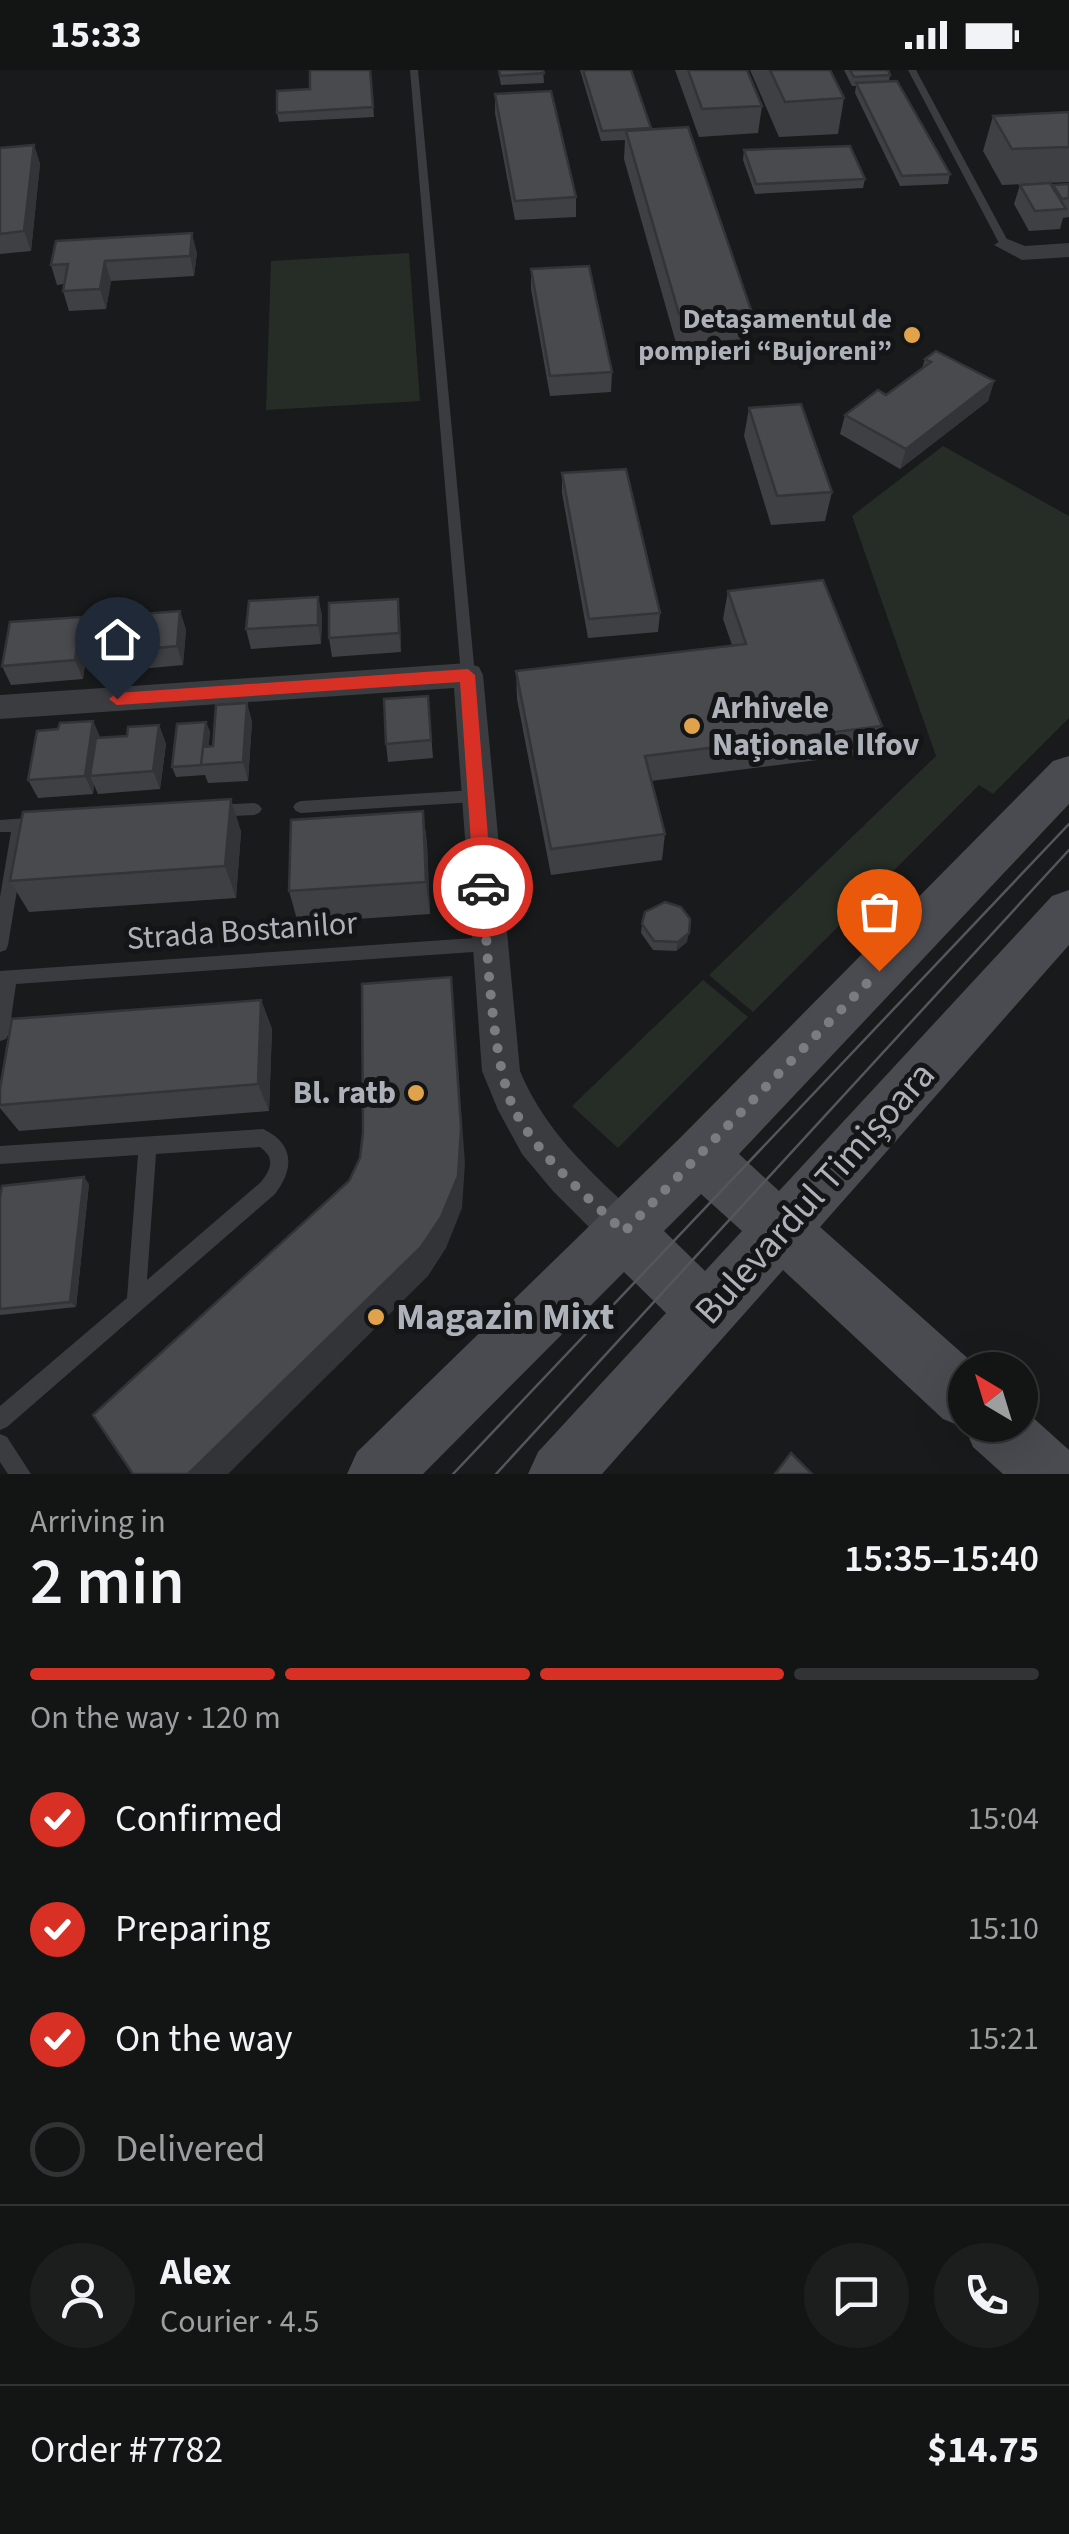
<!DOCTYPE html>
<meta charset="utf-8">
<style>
:root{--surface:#131414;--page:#1c1d1d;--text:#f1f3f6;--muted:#9d9ea0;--line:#323334;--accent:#d93025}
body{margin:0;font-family:"Source Sans 3",sans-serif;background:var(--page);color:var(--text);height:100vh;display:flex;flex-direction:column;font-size:38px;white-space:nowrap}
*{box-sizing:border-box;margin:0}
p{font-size:32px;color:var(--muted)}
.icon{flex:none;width:55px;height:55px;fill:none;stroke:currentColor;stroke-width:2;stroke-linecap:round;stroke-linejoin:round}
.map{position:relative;height:1404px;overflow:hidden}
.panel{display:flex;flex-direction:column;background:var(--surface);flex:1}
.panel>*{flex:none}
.needle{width:65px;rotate:322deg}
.buttons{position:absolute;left:948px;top:1282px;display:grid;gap:20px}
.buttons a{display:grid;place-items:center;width:90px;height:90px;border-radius:50%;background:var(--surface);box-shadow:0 10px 40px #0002,0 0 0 2px var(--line);font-size:50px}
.pin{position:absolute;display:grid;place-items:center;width:85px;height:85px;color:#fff;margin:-102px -42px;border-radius:50% 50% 50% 0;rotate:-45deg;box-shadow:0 0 10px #0007}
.pin .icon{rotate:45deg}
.courier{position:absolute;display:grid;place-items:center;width:100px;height:100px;margin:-50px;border:8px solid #d93025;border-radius:50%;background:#fff;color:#222;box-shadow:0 2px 12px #0007}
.head em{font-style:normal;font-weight:600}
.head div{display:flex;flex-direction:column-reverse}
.head{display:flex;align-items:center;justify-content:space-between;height:170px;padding:0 30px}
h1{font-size:65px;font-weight:600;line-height:75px}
.bar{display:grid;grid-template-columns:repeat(4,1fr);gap:15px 10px;align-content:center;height:120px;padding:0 30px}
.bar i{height:12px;border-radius:8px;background:var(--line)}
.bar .selected{background:var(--accent)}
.bar p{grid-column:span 4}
.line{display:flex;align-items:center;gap:25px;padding:0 30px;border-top:2px solid var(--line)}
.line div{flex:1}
.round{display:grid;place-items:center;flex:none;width:105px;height:105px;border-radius:52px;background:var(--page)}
ol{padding:0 30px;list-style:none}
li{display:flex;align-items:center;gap:30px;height:110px}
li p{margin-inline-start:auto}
li .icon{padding:10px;border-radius:50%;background:var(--accent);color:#fff;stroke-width:4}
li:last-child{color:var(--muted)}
li i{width:55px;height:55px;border:5px solid var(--line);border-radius:50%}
.status{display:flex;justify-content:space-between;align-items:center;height:70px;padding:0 50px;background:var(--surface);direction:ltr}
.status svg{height:28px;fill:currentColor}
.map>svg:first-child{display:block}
.green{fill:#262d26}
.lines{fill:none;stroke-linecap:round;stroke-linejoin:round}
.lane{fill:#3b3c40;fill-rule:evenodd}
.street{fill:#3b3c40;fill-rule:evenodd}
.secondary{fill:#494b50;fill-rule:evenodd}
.tram{stroke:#54565b;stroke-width:2.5}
.wall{fill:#3f4043}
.shaded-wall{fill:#333437}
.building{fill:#494a4e;stroke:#333437;stroke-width:2.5}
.route{fill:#d93025}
.done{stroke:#797d82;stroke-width:10;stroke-dasharray:0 18}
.poi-dot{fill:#e1a24c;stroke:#141516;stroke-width:4}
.labels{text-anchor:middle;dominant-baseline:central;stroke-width:10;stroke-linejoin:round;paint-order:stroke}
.far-poi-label{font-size:28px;font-weight:bold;fill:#adb2ba;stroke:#141516;text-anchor:end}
.poi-label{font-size:32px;font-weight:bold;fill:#adb2ba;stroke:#141516;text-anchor:start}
.street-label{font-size:32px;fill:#adb2ba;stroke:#141516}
.near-street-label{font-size:38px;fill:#adb2ba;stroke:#141516}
.near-poi-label{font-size:38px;font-weight:bold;fill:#adb2ba;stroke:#141516;text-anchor:start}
</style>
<div class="status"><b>15:33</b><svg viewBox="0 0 49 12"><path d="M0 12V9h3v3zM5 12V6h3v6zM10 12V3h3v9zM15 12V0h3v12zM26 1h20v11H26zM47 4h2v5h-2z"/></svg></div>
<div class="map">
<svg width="1069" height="1404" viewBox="0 0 1069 1404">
<rect width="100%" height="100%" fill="#191a1b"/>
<path class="green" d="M409,183L420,331L266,340L271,191Z
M943,376L1069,446V648L993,724L979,715L753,942L709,905L936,686L852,446Z
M703,910L748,947L618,1078L572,1036Z"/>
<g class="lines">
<path class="lane" d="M410,0H418L475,605L468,610L461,605Z
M908,0H916L1010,175L1009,177L1000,175Z
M475,720L480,722L483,726L480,730L475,732L301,743L296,741L293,737L296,733L301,731Z
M254,733L259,735L262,739L259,743L254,745L214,747L209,745L206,741L209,737L214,735Z
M41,747L46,749L49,753L46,757L27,760L8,875L6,880L0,882V827L11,762H0V750Z
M488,867L494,869L496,874L494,879L488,881L16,914L9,963L6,969L0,971V901Z
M263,1059C295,1074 294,1099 275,1124L7,1357L0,1360V1336L127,1228L138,1085L0,1094V1076ZM260,1077C275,1088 272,1098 261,1112L147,1210L156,1084Z
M0,1364L7,1367L31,1404H8L0,1392Z"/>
<path class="street" d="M1005,168L1025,176L1069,173V187L1022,190L994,175Z
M468,593L479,597L483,605L520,1001C545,1062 592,1103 639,1147L645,1162L639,1177L624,1183L609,1177L553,1121L522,1084L498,1040L482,1001L454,618L0,649V625Z"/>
<path class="secondary" d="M1069,686V734L739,1084L779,1121L1052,826L1069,820V875L820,1157L981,1300H965V1355H1020V1336L1069,1380V1404H1003L973,1377L965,1358L943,1349L783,1200L602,1404H528L538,1382L666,1243L624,1202L423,1404H347L357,1382L681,1067L1053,691ZM701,1124L742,1161L705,1201L664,1161Z"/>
<path class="tram" d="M453,1404L1069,754
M496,1404L1069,780"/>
</g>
<path class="wall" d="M370,0L374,47L279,52L277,43Z
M498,0H543L544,13L501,15Z
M580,0H631L651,59L751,240L747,269L676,273L624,89L625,70L601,71Z
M675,0H747L762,36L758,63L699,67Z
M750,0H830L844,28L838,64L779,67Z
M844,0H888L890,5L889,11L950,104L948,114L900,116L855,23L856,16H852Z
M495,24L576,127V147L515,150L495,43Z
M1069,42V112L1002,115L983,81L993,46Z
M34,75L40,94L31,181L0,184V78Z
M744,80L865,109L863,118L755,124L743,90Z
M1069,114V147L1063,148L1060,159L1029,161L1014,134L1020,115L1052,117L1053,115Z
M197,183L194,206L111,211L106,239L69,241L63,221L64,214L57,215L51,195Z
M531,199L612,302L611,322L550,326L531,219Z
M925,289L994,311L988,331L900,399L840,364L845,345L886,325L922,298Z
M749,338L832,422L825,451L771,455L744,366Z
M562,403L660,543L658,562L588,568L562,423Z
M728,521L882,656L873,683L651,711L665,764L662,790L551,805L517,629L516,601L732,575L723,549Z
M318,527L322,546L321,574L251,579L246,559Z
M180,541L186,560L183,595L107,602L100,583Z
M400,548L401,582L332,587L329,568Z
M89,566L83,609L11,615L2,596Z
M428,626L433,688L388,692L386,674Z
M247,633L252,652L248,711L208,713L205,705L176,707L172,697L206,652L210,662L208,677L213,676Z
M93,651L100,668L127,666L159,655L166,674L160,719L98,724L94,715L93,724L38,728L28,710L58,659Z
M231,729L241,762L236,828L29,842L10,811Z
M423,741L427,774L430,844L298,853L289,821Z
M642,854L687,872L676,881L653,880L641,863Z
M261,930L272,959L269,1041L19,1061L0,1038V1019Z
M89,1114L76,1237L0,1245V1128Z"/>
<path class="shaded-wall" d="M34,75L40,94L31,181L24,161Z
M192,163L197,183L194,206L190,186Z
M105,191L111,211L106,239L100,219Z
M994,311L988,331L900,399L906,379Z
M318,527L322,546L321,574L318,555Z
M398,529L400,548L401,582L399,563Z
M180,541L186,560L183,595L177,576Z
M81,547L89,566L83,609L75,590Z
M247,633L252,652L248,711L243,692Z
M93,651L101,669L90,706L94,715L93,724L85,706Z
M206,652L210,662L207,695H203Z
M159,655L166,674L160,719L153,701Z
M231,729L241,762L236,828L225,796Z
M423,741L427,774L430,844L426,812Z
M689,863L687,872L676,881L678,872Z
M451,907L465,1093L462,1138L446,1178L428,1206L228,1404H188L421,1177Z
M261,930L272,959L269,1041L258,1014Z
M84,1107L89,1114L76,1237L70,1232Z"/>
<path class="building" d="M310,0H370L373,37L277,43V21L310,19Z
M499,0H543L544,3L500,6Z
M583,0H631L651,58L602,61Z
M688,0H747L762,36L702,39Z
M770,0H830L844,28L785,32Z
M850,0H888L890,5L854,7Z
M897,11L950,104L902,106L856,13Z
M551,21L576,127L515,131L495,24Z
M1069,42V77L1012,79L993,46Z
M688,57L751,240L679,244L626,61Z
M34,75L24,161L0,164V78Z
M850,76L865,109L756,114L744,80Z
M1050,113L1066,139L1035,141L1020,115Z
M1069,114V128L1062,129L1053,115Z
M192,163L190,186L105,191L100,219L63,221L68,194L51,195L56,171Z
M589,196L612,302L550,306L531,199Z
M936,281L994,311L906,379L845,345L878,320L886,325L931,292L925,289Z
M801,334L832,422L777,426L749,338Z
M626,399L660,543L589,549L562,403Z
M823,510L882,656L645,686L665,764L551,779L516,601L746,574L728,521Z
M318,527V555L246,559L249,531Z
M398,529L399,563L329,568V533Z
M180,541L177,576L100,583L104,547Z
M81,547L75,590L2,596L10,552Z
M428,626L431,670L386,674L384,629Z
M247,633L243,692L201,695L203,677L213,676L216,635Z
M93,651L85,706L28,710L37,661L58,659L60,653Z
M206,652L201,695H203L172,697L177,654Z
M159,655L153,701L90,706L96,668L127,666L128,657Z
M231,729L225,796L10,811L23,742Z
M423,741L426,812L289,821L291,750Z
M665,832L681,837L690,849L689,863L678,872L654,871L642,854L645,842Z
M451,907L461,1058L458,1106L441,1147L421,1177L188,1404H133L93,1345L349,1111L360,1088L363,1062L362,914Z
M261,930L258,1014L0,1035V1019L12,949Z
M84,1107L70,1232L0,1239V1128L2,1116Z
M791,1383L812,1404H775Z"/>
<path class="route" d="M468,599L475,605L492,817L483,824L474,817L460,612L117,635L109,629L117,623Z"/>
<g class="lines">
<path class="done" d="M483,817C487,873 491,997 516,1043C542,1090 586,1125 624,1162L879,901"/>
</g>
<g class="poi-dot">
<circle cx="912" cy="265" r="10"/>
<circle cx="692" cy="656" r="10"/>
<circle cx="416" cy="1023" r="10"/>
<circle cx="376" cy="1247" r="10"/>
</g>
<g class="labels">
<g class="far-poi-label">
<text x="892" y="249">Detașamentul de<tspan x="892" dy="32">pompieri “Bujoreni”</tspan></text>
</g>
<g class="poi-label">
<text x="712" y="638">Arhivele<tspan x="712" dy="37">Naționale Ilfov</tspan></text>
<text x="396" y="1023" text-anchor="end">Bl. ratb</text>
</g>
<g class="street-label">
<text transform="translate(242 861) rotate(-4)">Strada Bostanilor</text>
</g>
<g class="near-street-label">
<text transform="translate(815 1123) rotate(-48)">Bulevardul Timișoara</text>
</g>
<g class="near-poi-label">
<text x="396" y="1247">Magazin Mixt</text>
</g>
</g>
</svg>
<div class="buttons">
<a><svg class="needle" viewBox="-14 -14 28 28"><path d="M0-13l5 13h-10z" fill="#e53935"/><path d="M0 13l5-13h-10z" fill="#9d9ea0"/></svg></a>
</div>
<div class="pin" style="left:879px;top:901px;background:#ea580c"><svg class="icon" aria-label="bag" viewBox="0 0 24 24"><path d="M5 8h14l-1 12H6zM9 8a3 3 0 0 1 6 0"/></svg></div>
<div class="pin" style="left:117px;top:629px;background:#1f2937"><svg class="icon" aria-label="home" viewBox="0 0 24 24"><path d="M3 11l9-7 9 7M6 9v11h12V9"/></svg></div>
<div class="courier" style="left:483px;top:817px"><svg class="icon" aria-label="car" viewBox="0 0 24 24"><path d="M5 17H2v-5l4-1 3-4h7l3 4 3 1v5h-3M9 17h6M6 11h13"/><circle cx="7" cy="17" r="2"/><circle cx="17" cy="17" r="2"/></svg></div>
</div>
<section class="panel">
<div class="head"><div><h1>2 min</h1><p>Arriving in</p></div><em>15:35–15:40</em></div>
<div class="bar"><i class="selected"></i><i class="selected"></i><i class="selected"></i><i></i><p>On the way · 120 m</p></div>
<ol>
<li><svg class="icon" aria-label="check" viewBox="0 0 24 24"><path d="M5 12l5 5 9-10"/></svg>Confirmed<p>15:04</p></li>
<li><svg class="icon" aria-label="check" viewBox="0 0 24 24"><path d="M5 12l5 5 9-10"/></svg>Preparing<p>15:10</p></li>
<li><svg class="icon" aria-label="check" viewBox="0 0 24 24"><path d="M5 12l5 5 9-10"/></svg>On the way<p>15:21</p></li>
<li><i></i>Delivered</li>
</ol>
<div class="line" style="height:180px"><a class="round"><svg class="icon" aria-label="person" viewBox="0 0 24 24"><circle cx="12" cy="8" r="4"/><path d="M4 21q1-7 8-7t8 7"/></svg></a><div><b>Alex</b><p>Courier · 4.5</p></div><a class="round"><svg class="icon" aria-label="chat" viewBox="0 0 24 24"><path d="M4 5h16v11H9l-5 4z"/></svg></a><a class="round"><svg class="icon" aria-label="phone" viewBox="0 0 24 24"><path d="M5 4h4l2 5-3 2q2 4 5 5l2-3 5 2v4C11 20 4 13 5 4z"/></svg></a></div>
<div class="line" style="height:130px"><div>Order #7782</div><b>$14.75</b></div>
</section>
